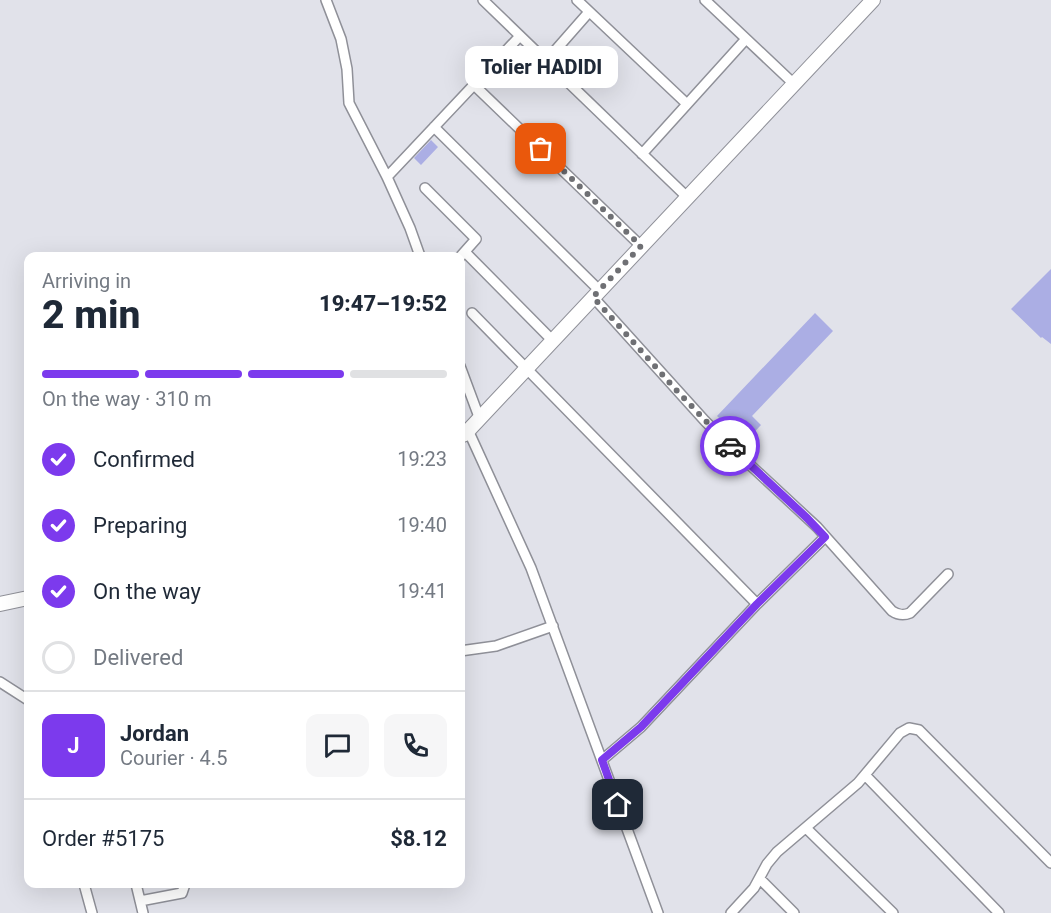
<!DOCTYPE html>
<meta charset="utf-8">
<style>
:root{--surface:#fff;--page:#f6f6f7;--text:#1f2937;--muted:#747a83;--line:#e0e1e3;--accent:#7c3aed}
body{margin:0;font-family:Roboto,sans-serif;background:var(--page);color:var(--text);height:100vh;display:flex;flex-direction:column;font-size:22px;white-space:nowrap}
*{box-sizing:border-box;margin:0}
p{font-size:20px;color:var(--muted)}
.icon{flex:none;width:33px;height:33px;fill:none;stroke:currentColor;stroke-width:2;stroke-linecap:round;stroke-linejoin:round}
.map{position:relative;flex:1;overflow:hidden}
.drawer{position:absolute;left:24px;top:252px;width:441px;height:636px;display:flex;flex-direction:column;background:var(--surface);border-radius:12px;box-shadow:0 6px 24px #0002}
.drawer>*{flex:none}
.pin{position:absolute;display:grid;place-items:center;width:51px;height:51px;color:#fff;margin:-26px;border-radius:12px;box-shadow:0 3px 9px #0006}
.courier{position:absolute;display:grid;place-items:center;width:60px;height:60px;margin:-30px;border:4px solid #7c3aed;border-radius:50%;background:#fff;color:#222;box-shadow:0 2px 8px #0007}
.bubble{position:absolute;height:42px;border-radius:12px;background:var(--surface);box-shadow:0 6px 24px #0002;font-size:20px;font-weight:800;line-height:42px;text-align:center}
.summary em{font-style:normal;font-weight:800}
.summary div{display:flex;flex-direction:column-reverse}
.summary{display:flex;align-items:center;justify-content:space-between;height:102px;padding:0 18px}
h1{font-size:39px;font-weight:800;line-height:45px}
.bar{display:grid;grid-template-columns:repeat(4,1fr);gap:9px 6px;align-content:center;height:72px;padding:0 18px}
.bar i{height:8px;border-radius:4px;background:var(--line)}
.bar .active{background:var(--accent)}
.bar p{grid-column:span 4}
.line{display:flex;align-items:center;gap:15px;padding:0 18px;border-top:2px solid var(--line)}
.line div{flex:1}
.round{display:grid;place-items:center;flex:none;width:63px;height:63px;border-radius:12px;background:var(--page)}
ol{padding:0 18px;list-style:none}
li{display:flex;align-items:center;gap:18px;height:66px}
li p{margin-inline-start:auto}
li .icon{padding:6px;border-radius:50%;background:var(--accent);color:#fff;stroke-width:4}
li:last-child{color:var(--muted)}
li i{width:33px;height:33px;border:3px solid var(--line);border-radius:50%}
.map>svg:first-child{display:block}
.building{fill:#abaee4}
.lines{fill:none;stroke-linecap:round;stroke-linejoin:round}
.street-casing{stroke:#8f9098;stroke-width:12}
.secondary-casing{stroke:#8f9098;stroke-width:16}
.street{stroke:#fff;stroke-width:9}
.secondary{stroke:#fff;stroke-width:14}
.done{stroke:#6f7074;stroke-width:6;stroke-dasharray:0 10.8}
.route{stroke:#7c3aed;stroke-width:8}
</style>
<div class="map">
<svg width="1051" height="913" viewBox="0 0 1051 913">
<rect width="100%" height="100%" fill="#e1e2ea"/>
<path class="building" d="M431,140L438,147L421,165L414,158Z
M1051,269V344L1042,337L1041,338L1011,309Z
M815,313L833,331L752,416L761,425L745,442L717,416Z"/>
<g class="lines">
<defs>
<path id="street" d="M326,0L341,39L347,69L349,103L387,177L410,228L420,256
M483,0L687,197
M577,0L687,104
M705,0L794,84
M546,61L589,12
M474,85L641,246
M434,127L599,290
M642,154L746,39
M387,177L520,36
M425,188L476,239L460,257
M466,253L552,340
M593,297L705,421L734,450L817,527L892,611C898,615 903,616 910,613L948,574
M472,313L757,604
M460,366L479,417
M468,430L531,568L658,913
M460,651L496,646L553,626
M0,682L28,700
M602,760L641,727L757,604L825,537
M865,775L999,913
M806,828L893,913
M760,879L794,913
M84,884L92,913
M136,884L143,913
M140,901L182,893L185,884
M731,913L754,888L767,864L777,852L858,783L900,733L909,728L919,730L1051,863"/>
<path id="secondary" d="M460,436L465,434L873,0
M0,604L28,598"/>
</defs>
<use href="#street" class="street-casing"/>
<use href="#secondary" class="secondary-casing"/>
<use href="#street" class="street"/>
<use href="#secondary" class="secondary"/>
</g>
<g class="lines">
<path class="done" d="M541,149L641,246L593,297L678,392L730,446"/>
<path class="route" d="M618,805L602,760L641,727L757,604L825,537L807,518L730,446"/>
</g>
</svg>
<div class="pin" style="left:541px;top:149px;background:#ea580c"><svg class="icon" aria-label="bag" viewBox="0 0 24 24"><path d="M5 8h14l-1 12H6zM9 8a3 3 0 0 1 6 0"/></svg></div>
<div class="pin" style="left:618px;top:805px;background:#1f2937"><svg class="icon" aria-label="home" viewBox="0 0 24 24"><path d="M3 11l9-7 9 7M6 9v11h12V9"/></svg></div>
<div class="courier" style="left:730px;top:446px"><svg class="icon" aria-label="car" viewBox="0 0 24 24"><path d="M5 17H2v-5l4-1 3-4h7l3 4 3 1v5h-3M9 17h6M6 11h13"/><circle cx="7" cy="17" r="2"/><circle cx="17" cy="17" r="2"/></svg></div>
<div class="bubble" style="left:465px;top:46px;width:153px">Tolier HADIDI</div>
<section class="drawer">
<div class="summary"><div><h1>2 min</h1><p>Arriving in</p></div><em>19:47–19:52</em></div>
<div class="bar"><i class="active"></i><i class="active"></i><i class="active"></i><i></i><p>On the way · 310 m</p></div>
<ol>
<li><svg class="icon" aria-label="check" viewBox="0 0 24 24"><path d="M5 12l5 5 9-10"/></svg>Confirmed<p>19:23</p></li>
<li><svg class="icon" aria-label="check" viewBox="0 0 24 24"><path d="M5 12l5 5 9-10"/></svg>Preparing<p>19:40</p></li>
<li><svg class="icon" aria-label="check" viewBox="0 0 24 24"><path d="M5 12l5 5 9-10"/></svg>On the way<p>19:41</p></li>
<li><i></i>Delivered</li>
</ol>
<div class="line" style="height:108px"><b class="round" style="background:var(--accent);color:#fff">J</b><div><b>Jordan</b><p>Courier · 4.5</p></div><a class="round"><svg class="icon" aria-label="chat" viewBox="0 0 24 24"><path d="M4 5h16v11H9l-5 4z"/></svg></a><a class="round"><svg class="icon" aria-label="phone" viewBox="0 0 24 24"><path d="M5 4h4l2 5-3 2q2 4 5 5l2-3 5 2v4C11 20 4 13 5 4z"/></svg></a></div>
<div class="line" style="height:78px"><div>Order #5175</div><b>$8.12</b></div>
</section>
</div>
